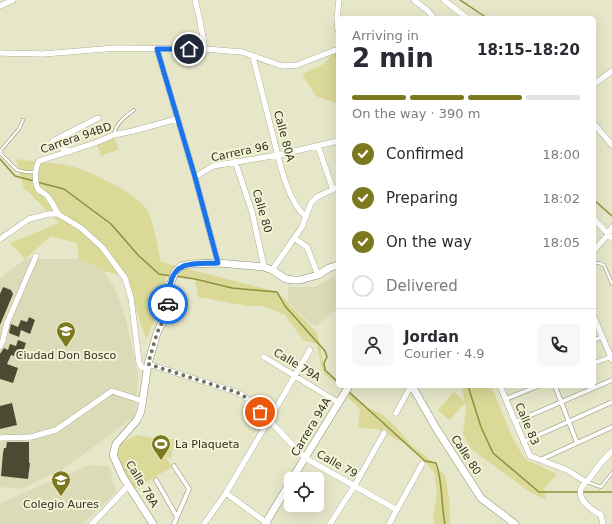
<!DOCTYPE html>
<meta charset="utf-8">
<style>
:root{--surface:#fff;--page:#f7f7f7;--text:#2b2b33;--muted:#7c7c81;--line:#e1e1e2;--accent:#7b781e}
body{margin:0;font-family:"DejaVu Sans",sans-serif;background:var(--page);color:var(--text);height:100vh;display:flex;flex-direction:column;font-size:15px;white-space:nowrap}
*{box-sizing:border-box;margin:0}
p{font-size:13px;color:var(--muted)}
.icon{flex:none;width:22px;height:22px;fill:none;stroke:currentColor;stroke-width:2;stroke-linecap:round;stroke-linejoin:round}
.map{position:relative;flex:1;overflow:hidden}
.sheet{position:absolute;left:336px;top:16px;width:260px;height:372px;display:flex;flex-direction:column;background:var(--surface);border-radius:6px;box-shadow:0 4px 16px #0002}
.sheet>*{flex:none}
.tools{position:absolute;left:284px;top:472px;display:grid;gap:8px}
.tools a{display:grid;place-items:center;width:40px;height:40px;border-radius:6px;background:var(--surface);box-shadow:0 4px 16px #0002;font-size:20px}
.pin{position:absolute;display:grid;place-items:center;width:34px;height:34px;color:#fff;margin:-17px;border:2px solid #fff;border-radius:50%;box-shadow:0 1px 4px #0007}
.courier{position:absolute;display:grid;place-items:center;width:40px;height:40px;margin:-20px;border:3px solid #1a73e8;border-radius:50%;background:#fff;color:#222;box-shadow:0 1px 5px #0007}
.head em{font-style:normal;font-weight:800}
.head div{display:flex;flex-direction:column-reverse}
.head{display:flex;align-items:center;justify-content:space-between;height:68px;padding:0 16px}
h1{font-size:26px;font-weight:800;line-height:30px}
.bar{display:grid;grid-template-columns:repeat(4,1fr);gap:6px 4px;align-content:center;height:48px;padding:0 16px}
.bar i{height:5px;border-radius:3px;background:var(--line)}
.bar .active{background:var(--accent)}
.bar p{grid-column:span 4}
.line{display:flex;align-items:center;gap:10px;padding:0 16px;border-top:1px solid var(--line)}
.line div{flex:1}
.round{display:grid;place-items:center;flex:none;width:42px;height:42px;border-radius:6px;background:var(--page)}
ol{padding:0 16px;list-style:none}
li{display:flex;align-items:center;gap:12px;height:44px}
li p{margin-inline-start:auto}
li .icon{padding:4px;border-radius:50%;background:var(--accent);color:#fff;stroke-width:4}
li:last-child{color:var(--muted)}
li i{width:22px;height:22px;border:2px solid var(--line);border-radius:50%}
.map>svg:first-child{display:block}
.built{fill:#dbdbb7}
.green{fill:#dad997}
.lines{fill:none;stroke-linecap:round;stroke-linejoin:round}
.stream{stroke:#928f3a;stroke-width:1.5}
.building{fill:#4b4b33}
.service-casing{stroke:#8d8d73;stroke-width:3.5}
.pedestrian-casing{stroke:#8d8d73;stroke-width:5}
.minor-casing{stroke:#8d8d73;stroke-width:6}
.tertiary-casing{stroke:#8d8d73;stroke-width:8}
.service{stroke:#fff;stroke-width:2.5}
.pedestrian{stroke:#fff;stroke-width:4}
.minor{stroke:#fff;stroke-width:5.5}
.tertiary{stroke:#fff;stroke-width:7}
.done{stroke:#717160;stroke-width:4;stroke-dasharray:0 7.2}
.route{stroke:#1a73e8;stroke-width:5}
.labels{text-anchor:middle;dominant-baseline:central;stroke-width:4;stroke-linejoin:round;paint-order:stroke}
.street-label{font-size:11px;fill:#323227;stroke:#f3f3d6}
.poi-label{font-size:11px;fill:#323227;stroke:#f3f3d6}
</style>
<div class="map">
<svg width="612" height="524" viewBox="0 0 612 524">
<rect width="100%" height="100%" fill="#e6e6c9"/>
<path class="built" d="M25,259H79L104,271L116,291L126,320L138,375L135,416L63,469L21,489L0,487V278Z
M335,276L338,277V308L316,326L311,324L288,302V287H315Z
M89,465L109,466L116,492L83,524H0V503Z"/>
<path class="green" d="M333,53L338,56V104L316,96L302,74L324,64Z
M114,138L119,149L101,156L97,145Z
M16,159C34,162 53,162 70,166C88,170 141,195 148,212C155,227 157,246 161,262L277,292L317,333L325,370L338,382V385L324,373L321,366L317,344L303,340L285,315L263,306H248L198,297L195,279L167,275L161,306L146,339L125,276L104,271L79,259L77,243L51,236L25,259L10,243L59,223L24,188Z
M339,386H342L363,405L383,415L395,426L412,446L426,456L445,475L449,499L450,524H435L433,519L437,492L434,472L411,447L377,429L358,428L360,410Z
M462,386H491L514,441L525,459L557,474L544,489L546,500L530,492L471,449L463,434L466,410L465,403L449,420L438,410L454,392L464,401Z
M137,435L158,439H174L171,459L165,456L172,467L134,489L121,466L117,451L121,443Z"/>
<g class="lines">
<path class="stream" d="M460,0L487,18
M336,53L338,67
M0,159L15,176L34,181
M37,182L64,189L111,224L138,255L159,274L172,276
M594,200L612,216
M175,276L195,279L232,288L277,292L285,306L325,351L327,357L324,363L325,370L338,382
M468,386L481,427L493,453L539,492H579
M348,391L425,461L436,463C443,482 441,504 445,524
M582,492H612"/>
</g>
<path class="building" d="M3,287L11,290L13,294L0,325V294Z
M29,317L35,320L30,334L21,330L19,337L9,333L11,324L18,327L21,320L27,322Z
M18,340L26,343L21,358L11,355L7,364L18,368L13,383L0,379V354L4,348L8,350L10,344L16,346Z
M12,403L17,425L0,429V406Z
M7,442H29V463H30L28,479L1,476L3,453L4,448H6Z"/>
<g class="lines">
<defs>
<path id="service" d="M114,134C117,122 125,117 134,110
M0,153L17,170L26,172H36
M0,153L1,150L19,129L23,120
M594,263H599L604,265L612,284
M587,482L601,487L612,473"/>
<path id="pedestrian" d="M594,340L602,337
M594,363L611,357
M555,386L577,443
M506,399L538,386
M515,422L612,380
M523,442L612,402
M540,460L612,427
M174,466L189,489L174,524
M156,480L177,517"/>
<path id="minor" d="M195,0L199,16L205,49
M414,0L427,10L434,18
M444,0L467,18
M0,6L13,0
M338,30L337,19L339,0
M157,49L195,177L218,263
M0,53L43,54L116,48L205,49L242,52L282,66L297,65L333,51L338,50
M253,57C259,81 265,104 271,128C278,154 285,198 305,216
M594,84L612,71
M594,124L612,145
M318,146L333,190
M70,152L54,144L53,141L98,118
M235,161L252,212L264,267
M195,177L213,166L278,155L338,141
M58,214C55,208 52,202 48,197C46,194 41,192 38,189C34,182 35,168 39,161L95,143L114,135L133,131L177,119
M594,219L612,238
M294,238L307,247L318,275
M0,239L29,219L49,214H58L81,228L102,247L125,278L131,298L139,362L141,367L147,369
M594,251L608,234L612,227
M272,270L302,227L311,203L317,197L338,187
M594,317L612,360
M0,347L3,340L7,323L36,256
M264,357L339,403
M148,364L236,392L244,396L269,420L305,458L397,510
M500,386L530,456L567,470L586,482
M396,413L411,386
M0,438L31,437L56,430L112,391L143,401
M226,493L268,524
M92,524L128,486
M204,524L226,493L310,350
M330,524L355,485L384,433
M389,524L422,464
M603,524L601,515C592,510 575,499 582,487C584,483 589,479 592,475C598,466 604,459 612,451"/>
<path id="tertiary" d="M412,386L436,428L481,498L515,524
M292,479L349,386
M153,524L123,477L113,455L116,444L137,420L141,411L148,364L157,333L168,310L170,285L175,272L181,266L191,264L218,263L264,267L272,270L286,279L293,280H300L318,275L329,268L338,265
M265,524L291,481"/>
</defs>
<use href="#service" class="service-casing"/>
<use href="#pedestrian" class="pedestrian-casing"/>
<use href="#minor" class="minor-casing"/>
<use href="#tertiary" class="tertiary-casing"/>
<use href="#service" class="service"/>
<use href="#pedestrian" class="pedestrian"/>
<use href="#minor" class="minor"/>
<use href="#tertiary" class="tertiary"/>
</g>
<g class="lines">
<path class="done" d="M168,304V310L157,333L148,364L236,392L244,396L260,412"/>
<path class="route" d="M168,304C169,298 169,291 170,285C175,259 197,264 218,263L195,177L157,49H189"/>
</g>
<defs>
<symbol id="school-pin" viewBox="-11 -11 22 30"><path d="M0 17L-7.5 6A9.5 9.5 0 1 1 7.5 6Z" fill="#7b781e" stroke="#f3f3d6"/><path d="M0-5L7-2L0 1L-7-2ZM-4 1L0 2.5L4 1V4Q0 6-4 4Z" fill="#fff"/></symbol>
<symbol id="stadium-pin" viewBox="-11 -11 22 30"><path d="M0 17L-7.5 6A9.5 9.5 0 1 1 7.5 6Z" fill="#7b781e" stroke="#f3f3d6"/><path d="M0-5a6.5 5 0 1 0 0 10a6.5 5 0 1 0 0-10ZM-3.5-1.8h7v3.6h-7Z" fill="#fff"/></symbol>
</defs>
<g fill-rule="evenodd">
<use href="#school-pin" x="55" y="320" width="22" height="30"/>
<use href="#stadium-pin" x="150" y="433" width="22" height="30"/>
<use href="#school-pin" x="50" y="469" width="22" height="30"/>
</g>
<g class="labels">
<g class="street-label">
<text transform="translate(284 136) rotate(75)">Calle 80A</text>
<text transform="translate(76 138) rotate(-19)">Carrera 94BD</text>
<text transform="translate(240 152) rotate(-12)">Carrera 96</text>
<text transform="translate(262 211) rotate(74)">Calle 80</text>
<text transform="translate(297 365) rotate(31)">Calle 79A</text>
<text transform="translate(527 424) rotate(67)">Calle 83</text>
<text transform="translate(311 427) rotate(-59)">Carrera 94A</text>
<text transform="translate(466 455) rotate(57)">Calle 80</text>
<text transform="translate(337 464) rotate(29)">Calle 79</text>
<text transform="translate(142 484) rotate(59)">Calle 78A</text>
</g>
<g class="poi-label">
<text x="66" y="355">Ciudad Don Bosco</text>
<text x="175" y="444" text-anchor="start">La Plaqueta</text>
<text x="61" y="504">Colegio Aures</text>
</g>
</g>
</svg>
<div class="tools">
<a><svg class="icon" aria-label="locate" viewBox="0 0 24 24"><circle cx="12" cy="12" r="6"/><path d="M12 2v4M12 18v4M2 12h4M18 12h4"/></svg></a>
</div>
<div class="pin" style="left:260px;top:412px;background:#ea580c"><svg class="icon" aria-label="bag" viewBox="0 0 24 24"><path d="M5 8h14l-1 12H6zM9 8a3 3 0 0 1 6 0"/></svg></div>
<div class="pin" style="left:189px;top:49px;background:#1f2937"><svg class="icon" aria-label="home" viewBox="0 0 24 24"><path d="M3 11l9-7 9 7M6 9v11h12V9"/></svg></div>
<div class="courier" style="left:168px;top:304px"><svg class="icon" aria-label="car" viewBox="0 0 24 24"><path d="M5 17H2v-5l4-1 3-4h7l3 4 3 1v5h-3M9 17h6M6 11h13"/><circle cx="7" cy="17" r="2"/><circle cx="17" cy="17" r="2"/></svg></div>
<section class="sheet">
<div class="head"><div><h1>2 min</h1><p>Arriving in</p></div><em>18:15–18:20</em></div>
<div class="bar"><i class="active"></i><i class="active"></i><i class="active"></i><i></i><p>On the way · 390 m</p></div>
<ol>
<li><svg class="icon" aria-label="check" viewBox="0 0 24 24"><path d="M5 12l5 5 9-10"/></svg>Confirmed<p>18:00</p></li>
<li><svg class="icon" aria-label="check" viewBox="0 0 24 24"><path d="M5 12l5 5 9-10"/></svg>Preparing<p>18:02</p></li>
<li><svg class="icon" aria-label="check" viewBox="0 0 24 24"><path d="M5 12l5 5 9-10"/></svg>On the way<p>18:05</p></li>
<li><i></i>Delivered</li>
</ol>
<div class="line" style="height:72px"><a class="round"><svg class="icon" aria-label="person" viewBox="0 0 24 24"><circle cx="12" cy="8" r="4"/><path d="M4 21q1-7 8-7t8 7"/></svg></a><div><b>Jordan</b><p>Courier · 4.9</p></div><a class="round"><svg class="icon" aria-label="phone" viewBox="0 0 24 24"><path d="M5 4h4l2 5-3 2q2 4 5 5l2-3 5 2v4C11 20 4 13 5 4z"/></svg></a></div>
</section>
</div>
